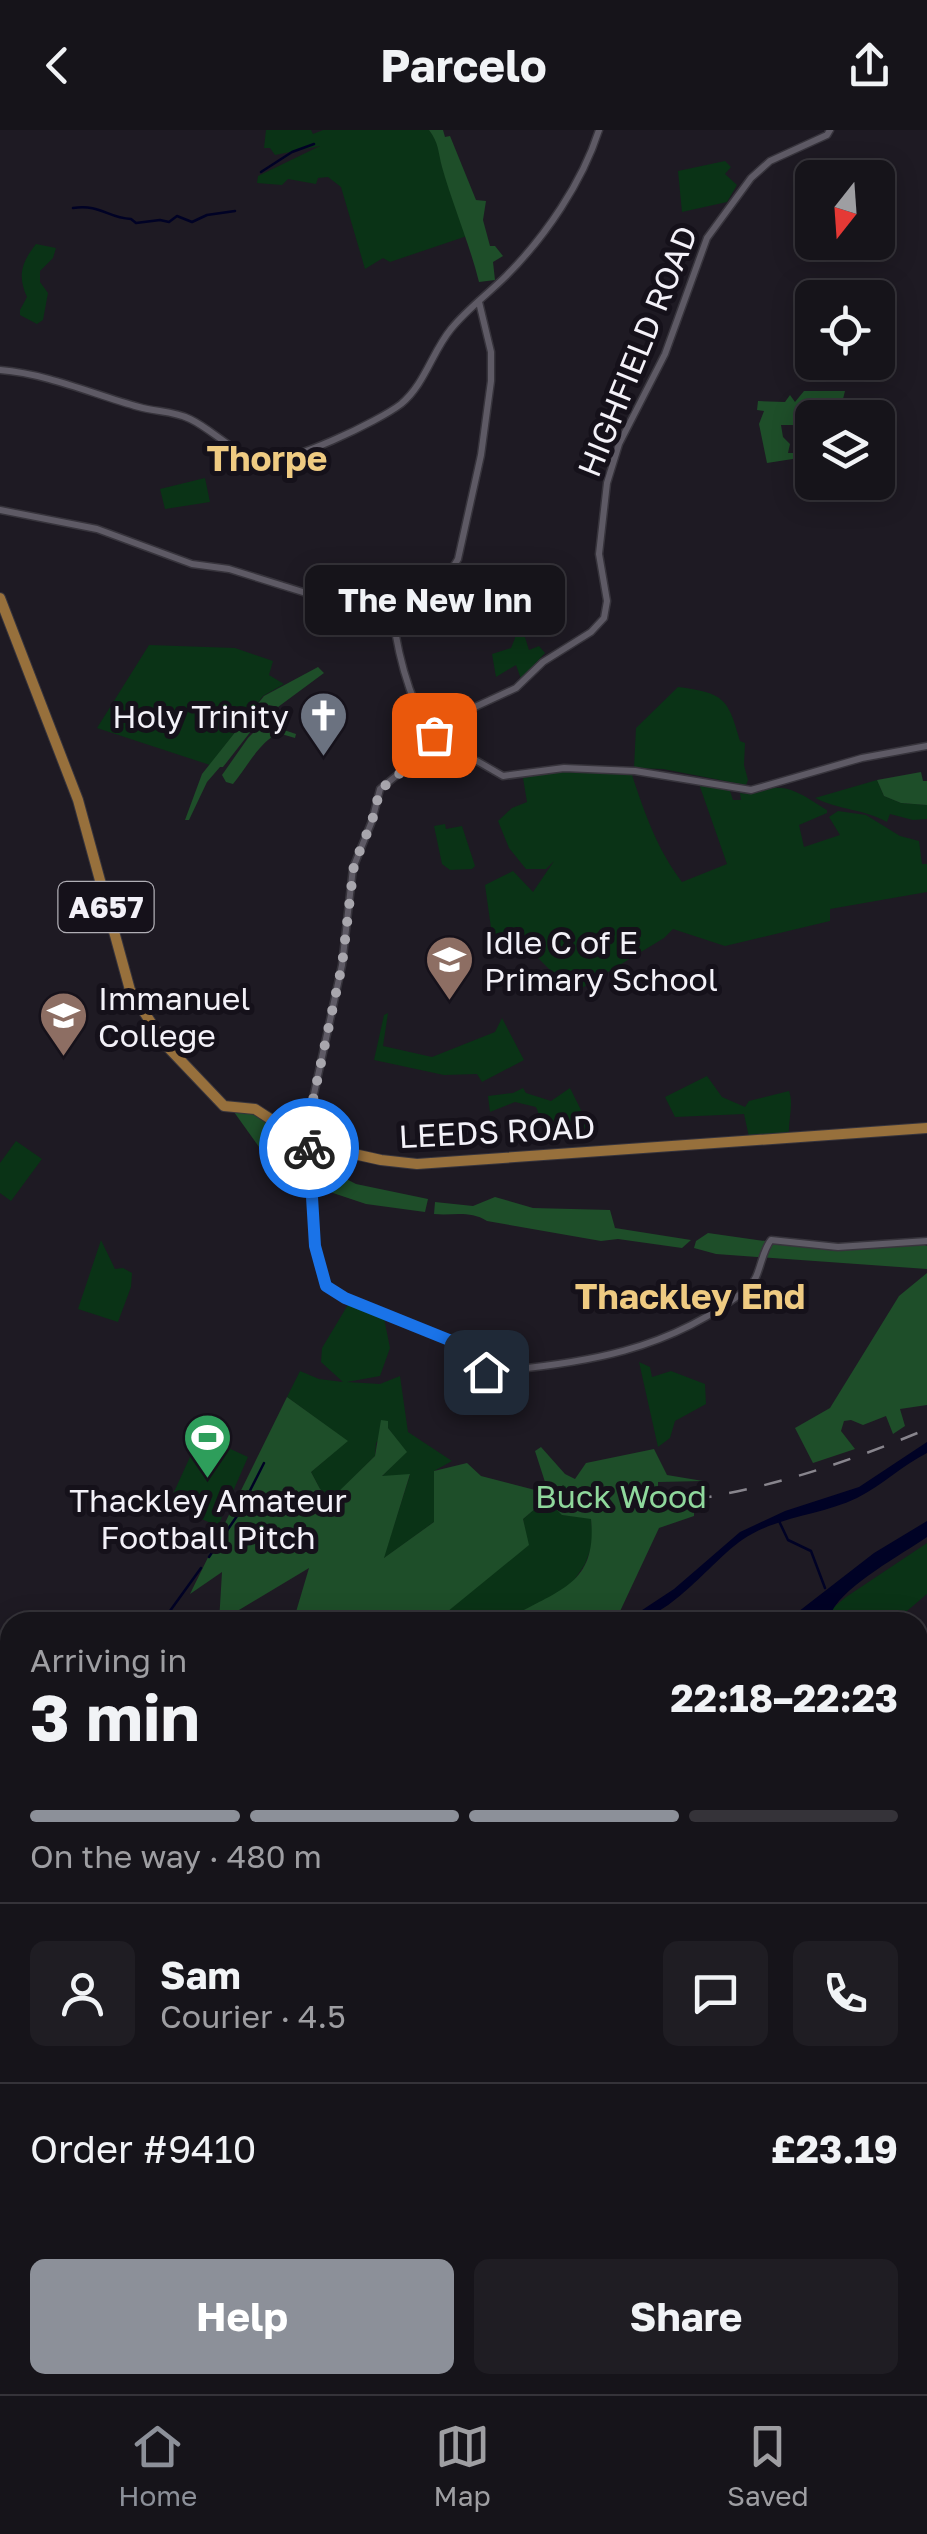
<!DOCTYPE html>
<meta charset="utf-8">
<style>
:root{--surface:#16141a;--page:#1f1d23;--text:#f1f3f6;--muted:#9e9ea2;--line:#353339;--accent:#8c9099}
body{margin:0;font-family:"Golos Text",sans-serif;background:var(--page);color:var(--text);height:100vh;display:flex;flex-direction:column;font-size:38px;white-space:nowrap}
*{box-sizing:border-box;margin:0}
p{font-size:32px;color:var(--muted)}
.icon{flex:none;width:55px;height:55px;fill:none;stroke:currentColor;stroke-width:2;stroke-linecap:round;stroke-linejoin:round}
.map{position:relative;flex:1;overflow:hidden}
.sheet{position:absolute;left:0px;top:1482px;width:928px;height:782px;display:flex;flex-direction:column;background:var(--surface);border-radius:30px 30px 0 0;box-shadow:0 5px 25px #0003,0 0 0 2px var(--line)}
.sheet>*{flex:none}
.needle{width:65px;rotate:197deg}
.fabs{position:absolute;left:795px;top:30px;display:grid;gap:20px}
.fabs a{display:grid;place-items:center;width:100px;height:100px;border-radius:15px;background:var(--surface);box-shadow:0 5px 25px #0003,0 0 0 2px var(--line);font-size:50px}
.pin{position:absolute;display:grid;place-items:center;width:85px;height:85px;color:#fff;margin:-42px;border-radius:20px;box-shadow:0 5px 15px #0006}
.courier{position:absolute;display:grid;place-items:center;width:100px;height:100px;margin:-50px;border:8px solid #1a73e8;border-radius:50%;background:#fff;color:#222;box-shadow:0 2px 12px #0007}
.bubble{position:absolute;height:70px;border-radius:15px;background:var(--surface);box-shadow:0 5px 25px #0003,0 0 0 2px var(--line);font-size:32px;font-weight:700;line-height:70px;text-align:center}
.summary em{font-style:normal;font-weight:700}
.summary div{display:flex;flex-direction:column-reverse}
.summary{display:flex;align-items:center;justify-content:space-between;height:170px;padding:0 30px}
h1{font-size:65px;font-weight:700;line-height:75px}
.bar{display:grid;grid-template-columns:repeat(4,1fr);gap:15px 10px;align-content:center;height:120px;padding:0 30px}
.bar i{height:12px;border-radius:8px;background:var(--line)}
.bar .selected{background:var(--accent)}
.bar p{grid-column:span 4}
.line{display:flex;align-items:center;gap:25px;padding:0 30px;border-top:2px solid var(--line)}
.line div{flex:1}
.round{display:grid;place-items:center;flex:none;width:105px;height:105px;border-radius:15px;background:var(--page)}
.action{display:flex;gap:20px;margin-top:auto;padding:20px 30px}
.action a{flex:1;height:115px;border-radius:15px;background:var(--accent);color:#fff;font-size:40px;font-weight:700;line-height:115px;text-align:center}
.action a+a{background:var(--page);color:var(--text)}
header{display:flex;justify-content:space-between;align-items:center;height:130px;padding:0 30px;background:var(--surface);font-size:45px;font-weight:700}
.tabs{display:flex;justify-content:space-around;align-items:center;height:140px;border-top:2px solid var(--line);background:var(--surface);font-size:28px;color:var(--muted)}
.tabs a{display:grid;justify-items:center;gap:5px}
.tabs .selected{color:var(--accent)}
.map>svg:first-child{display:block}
.green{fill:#0a3316}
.forest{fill:#1e4e29}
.water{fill:#000225}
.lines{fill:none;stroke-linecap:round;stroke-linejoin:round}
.stream{stroke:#000225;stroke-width:2.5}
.tertiary-casing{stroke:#37343c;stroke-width:9}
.primary-casing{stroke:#37343c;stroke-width:12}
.tertiary{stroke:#5e5a65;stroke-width:6}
.primary{stroke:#97703c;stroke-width:10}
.rail{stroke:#88858d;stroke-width:2.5;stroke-dasharray:18 18;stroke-linecap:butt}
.done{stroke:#a8a6ad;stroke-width:10;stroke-dasharray:0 18}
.route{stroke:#1a73e8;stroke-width:12}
.labels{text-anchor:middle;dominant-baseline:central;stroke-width:10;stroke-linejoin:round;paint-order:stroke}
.shield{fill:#15111a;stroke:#b0aeb5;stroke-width:2.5}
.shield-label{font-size:30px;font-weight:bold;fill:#f3f1f8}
.street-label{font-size:32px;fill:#f3f1f8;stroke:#15111a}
.poi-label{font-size:32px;fill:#f3f1f8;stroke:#15111a;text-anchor:start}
.park-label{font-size:32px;fill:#8fd89c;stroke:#15111a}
.neighbourhood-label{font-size:35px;font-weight:bold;fill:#efcb82;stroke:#15111a}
</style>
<header><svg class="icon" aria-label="back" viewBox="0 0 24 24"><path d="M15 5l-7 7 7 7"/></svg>Parcelo<svg class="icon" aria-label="share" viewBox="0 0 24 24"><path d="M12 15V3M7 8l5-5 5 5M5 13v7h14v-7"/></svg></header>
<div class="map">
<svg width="927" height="2264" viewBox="0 0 927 2264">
<rect width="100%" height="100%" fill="#1e1a23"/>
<path class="green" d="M266,0H311L313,4L323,0H429L438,12L442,36L467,106L390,132L383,128L365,139L341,57L328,47L318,48L316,54L288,49L282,55L257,53L258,46L320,16L275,25L270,18H264Z
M725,31L731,37L725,44L737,55L727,72L682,82L678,41Z
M36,114L56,118L53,128L40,141V152L48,163L43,190L37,194L20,185V180L27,167C17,145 22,132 36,114Z
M205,348L210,372L165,379L160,359Z
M513,499L523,501L529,520L539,516L545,523L521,549L516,535L496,547L492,524L511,518L515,508Z
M149,515L235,518L273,531L269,545L284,554L263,566L210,635L97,598Z
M678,557C724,563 728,568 740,611L745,613L744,635L748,650L746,655L663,639L634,638L636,598Z
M560,641L632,645C645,684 657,719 682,752L727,734L699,654L730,661L733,670H741L740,663C753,665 760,661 773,658C792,655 812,671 827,680V683L799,695L804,717L840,705L829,687L838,681L866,685L900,706L919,711L922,734H927V762L830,779V791L725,816L673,799L664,808L577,861L552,842L516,806L510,805L493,812L485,755L513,741L533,762L554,731L546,739H526L509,718L498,691L512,678L527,672L523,648Z
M877,650L884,666L901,673L927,675V689L913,690L890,684L887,692C864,679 839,680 815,668Z
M445,694L446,699L462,696L475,736L472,739L450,740L442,734L434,696Z
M388,883L383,916L432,927L495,902L502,888L524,930L482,952L477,944L444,945L374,930L384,885Z
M707,946L722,967L745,977L749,971L789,961C794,974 788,990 789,1005L749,1007L744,984L675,987L665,967Z
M523,958L526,963L551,971L570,958L589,996L580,1001L576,990L544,997L536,977L515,972L490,982L488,966L513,963Z
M16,1011L42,1029L11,1071L0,1063V1033Z
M101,1110L115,1139L123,1138L132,1143L131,1157L118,1192L78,1179Z
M349,1173L384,1188L390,1218L380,1246L347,1252L380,1254L400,1246L408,1302L452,1331L434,1341V1392L383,1429L410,1345L381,1347L406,1322L388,1298L376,1313L375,1326L332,1369L320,1359L311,1342L347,1311L287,1267L300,1241L319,1249L343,1252L321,1232L322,1218Z
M639,1232L650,1237L652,1247L671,1241L705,1254L706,1274L675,1291L670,1308L658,1317Z
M200,1305L248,1327L218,1396L168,1375Z
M563,1355L566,1357L562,1385L591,1388L593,1413L585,1434L569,1458L505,1492H444L446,1482L528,1415L523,1389Z
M927,1413V1464L894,1492H816L846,1467Z
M0,2125L10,2129V2255H33L16,2264H0Z
M927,2183V2264H830L832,2257L822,2255H842L850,2263V2255H918V2188Z
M75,2255H308L310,2262L76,2264Z"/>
<path class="forest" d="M429,0H443L445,7L450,6L476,70L486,71L483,90L490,116H495L503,126L493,132L495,150L479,152C469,112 453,76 442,37C438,22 439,13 429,0Z
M804,261H845L842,273L863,277L862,284L803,271L795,281V295H781L783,307L790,314L788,323H812V326L767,333L759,294L764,281L757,280L758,271L785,272L790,265L795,272Z
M318,537L324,543L278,577L269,575L256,589L259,591L223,637H220L207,652L189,690H185L202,644L264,566Z
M263,593L296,604L295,608L278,603C257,615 248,636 233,654L226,652L222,645L248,608Z
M921,642L923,651H927V675L901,673L884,666L877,650Z
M234,982L257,984L304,1018L305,1053L267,1028Z
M325,1038L356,1054L428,1069L425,1082L366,1074L312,1056L310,1039Z
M495,1067L533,1078L610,1080L615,1098L691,1110L682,1118L618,1109L601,1111L487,1091C469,1080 453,1086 434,1084L435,1072L473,1076Z
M708,1103L836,1121L923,1114L927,1116V1139L716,1124L694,1118L696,1111Z
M927,1143V1275L900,1279L905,1296L893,1304L886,1286L863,1295L851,1290L844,1291L841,1301L855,1319L813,1333L795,1298L830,1278L899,1166Z
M287,1267L348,1311L311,1342L320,1359L332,1368L375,1326L381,1290L388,1291V1298L407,1322L382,1346L410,1344L384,1428L434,1392V1341L467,1333L481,1346L535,1360L545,1352L535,1321L541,1317L565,1344L575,1349L586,1333L654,1319L667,1345L703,1351L658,1352V1361H670L673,1371L659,1372L660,1378L694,1377V1386L659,1398L615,1492H505C551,1460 598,1460 591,1389L562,1385L557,1380L566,1357L563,1355L523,1389L529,1415L447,1482L444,1492H293L309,1438L219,1492L222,1442L190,1464Z
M10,1658V1902H0V1659Z"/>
<path class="water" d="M927,1312V1323C901,1336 883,1355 857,1368C819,1386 777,1386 742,1410C709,1433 667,1493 624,1492L674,1459L740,1402L785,1381L859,1357Z
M927,1391V1407C901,1425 847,1454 832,1481L821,1484L811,1492H785L874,1423Z"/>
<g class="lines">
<path class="stream" d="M261,42L292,22L314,14
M73,78C101,74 107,88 131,89L136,93L160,90L169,92L177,86L192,92L207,85L235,81
M779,1391L788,1410L811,1421L825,1458
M209,1427L237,1386L264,1333
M162,1492L201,1438
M0,1573H10
M548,2255L550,2260L565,2258L580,2264"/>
<defs>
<path id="tertiary" d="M0,240C49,244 92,264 139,277C156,282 174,281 190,289C215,301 234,325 262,330C288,335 379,291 401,274C425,254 432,222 451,199C467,179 488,164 506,146C545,107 582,53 599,0
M0,380L97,399L192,434L229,439L364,481L406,479L439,460L458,429L481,325L491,251V222L479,172
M392,481C398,526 413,595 451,624
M413,633L447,628L451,624L477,631L503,646L564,638L635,641L751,660L862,628L927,616
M304,1010L342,835L353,738L372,691L380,659L412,633L449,589L516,558L543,532L591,502L604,488L607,471L599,424L607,353L619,314L665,224L707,108L751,48L770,31L827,5L830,0
M309,1015L315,1115L325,1156L345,1168L454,1212L487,1242C582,1234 671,1221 748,1158C761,1147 760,1124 771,1110L838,1117L927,1111
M918,1884L927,1887"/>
<path id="primary" d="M0,468L78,670L130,860L164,913L224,976L255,979L309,1014L381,1030L417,1034L927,998
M918,1632L927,1624
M26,2264L44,2255"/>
</defs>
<use href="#tertiary" class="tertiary-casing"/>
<use href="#primary" class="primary-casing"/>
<use href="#tertiary" class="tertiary"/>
<use href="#primary" class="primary"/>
<path class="rail" d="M658,1374C754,1364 839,1336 927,1299
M918,1900L927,1892
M533,2264L553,2255"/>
</g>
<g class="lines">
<path class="done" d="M309,1018V1014L304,1012L342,835L354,735L372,691L380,660L412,633L434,605"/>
<path class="route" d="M309,1018L315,1116L326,1156L345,1168L454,1212L486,1242"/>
</g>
<defs>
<symbol id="church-pin" viewBox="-11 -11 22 30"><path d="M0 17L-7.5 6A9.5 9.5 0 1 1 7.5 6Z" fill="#6b7280" stroke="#15111a"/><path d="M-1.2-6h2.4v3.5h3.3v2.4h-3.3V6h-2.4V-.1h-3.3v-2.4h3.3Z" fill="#fff"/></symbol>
<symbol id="school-pin" viewBox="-11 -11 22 30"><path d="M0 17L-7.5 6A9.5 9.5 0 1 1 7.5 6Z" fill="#8d6e63" stroke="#15111a"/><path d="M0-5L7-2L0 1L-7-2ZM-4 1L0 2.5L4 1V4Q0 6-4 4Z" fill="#fff"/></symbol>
<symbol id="stadium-pin" viewBox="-11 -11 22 30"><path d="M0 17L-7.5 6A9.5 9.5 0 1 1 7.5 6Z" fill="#2e9e5b" stroke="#15111a"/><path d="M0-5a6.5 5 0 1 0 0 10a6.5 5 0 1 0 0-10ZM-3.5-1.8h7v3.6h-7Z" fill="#fff"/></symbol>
</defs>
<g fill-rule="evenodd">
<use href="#church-pin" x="296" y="558" width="55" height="75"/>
<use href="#school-pin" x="422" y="802" width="55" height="75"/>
<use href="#school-pin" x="36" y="858" width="55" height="75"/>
<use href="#stadium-pin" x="180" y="1280" width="55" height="75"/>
</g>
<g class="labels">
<rect class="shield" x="58.5" y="752" width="95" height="50" rx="8"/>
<g class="shield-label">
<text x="106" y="777">A657</text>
</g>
<g class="street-label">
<text transform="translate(637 221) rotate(-68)">HIGHFIELD ROAD</text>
<text transform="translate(497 1001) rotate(-3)">LEEDS ROAD</text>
</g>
<g class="poi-label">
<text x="289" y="586" text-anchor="end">Holy Trinity</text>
<text x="484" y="812">Idle C of E<tspan x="484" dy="37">Primary School</tspan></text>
<text x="98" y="868">Immanuel<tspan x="98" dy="37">College</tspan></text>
<text x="208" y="1370" text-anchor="middle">Thackley Amateur<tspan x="208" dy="37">Football Pitch</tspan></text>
</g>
<g class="park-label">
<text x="621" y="1366">Buck Wood</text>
</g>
<g class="neighbourhood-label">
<text x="267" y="328">Thorpe</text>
<text x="690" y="1166">Thackley End</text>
</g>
</g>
</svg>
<div class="fabs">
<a><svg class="needle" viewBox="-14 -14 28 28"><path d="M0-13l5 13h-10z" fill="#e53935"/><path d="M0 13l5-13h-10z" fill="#9e9ea2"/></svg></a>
<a><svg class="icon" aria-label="locate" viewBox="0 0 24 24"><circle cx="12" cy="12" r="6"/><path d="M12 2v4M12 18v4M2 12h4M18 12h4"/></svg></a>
<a><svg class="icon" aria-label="layers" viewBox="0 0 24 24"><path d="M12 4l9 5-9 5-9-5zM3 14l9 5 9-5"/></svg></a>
</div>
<div class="pin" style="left:434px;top:605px;background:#ea580c"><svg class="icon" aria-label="bag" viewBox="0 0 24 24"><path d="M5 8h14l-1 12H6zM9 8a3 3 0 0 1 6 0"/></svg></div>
<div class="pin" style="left:486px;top:1242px;background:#1f2937"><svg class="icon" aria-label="home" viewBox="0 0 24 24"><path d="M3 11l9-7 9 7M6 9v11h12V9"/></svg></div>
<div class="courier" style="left:309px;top:1018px"><svg class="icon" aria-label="bike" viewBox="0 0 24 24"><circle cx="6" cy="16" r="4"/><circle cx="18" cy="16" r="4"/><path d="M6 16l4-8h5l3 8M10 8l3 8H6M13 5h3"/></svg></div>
<div class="bubble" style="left:305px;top:435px;width:260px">The New Inn</div>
<section class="sheet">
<div class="summary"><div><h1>3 min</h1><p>Arriving in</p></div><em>22:18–22:23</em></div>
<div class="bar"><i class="selected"></i><i class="selected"></i><i class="selected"></i><i></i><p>On the way · 480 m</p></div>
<div class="line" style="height:180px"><a class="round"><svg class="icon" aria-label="person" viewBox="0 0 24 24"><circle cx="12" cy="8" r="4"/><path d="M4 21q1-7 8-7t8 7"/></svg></a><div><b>Sam</b><p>Courier · 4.5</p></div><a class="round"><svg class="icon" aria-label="chat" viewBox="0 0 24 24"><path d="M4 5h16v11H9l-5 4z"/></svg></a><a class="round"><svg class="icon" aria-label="phone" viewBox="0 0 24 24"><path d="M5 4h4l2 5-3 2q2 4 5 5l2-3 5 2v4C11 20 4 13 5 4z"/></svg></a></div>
<div class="line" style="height:130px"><div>Order #9410</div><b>£23.19</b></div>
<div class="action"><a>Help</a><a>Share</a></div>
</section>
</div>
<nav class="tabs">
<a class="selected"><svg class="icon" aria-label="home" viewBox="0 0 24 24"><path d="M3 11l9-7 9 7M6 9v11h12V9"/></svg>Home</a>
<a><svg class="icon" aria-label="map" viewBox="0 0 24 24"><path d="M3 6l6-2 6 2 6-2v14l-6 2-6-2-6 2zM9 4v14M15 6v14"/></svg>Map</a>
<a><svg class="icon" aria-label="saved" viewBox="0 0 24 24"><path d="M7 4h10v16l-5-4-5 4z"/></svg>Saved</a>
</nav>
